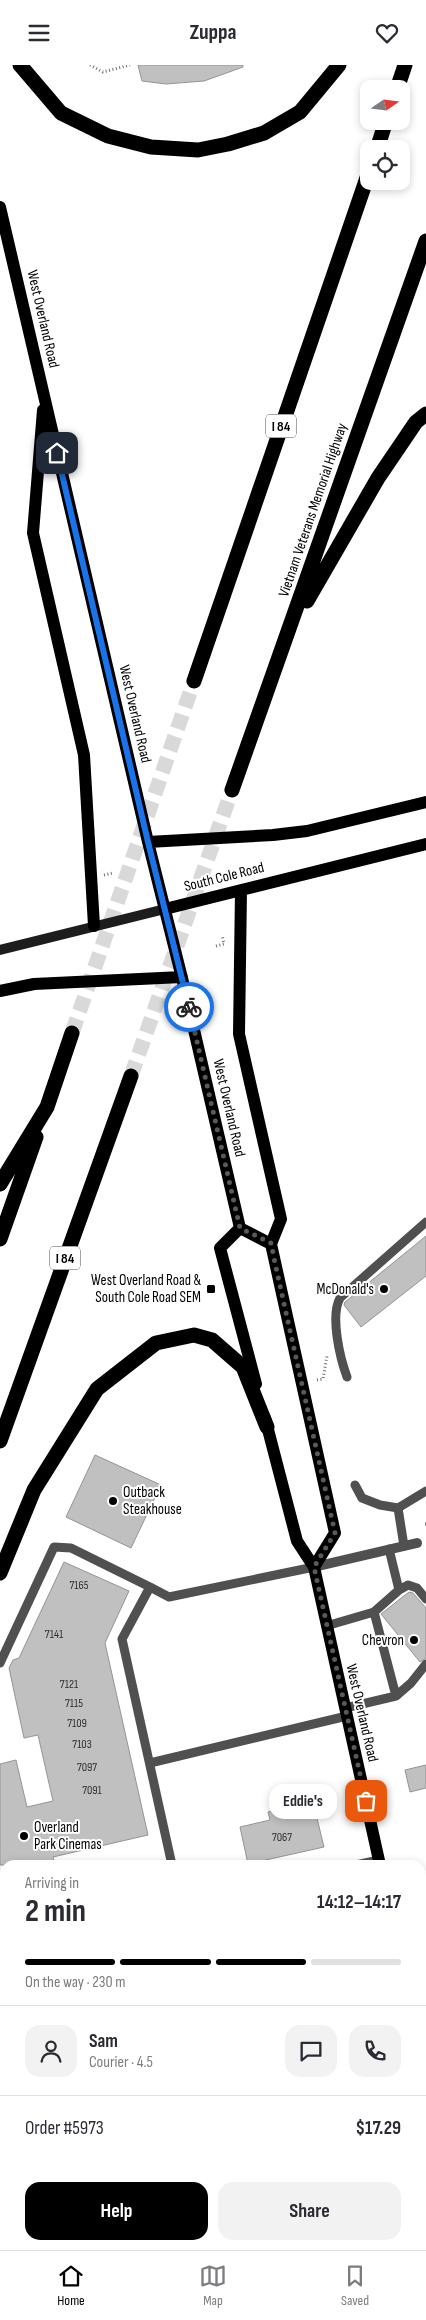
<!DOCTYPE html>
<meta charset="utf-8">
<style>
:root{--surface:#fff;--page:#f2f2f3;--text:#2b2b33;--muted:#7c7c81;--line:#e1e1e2;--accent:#000}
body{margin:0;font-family:"Sofia Sans Condensed",sans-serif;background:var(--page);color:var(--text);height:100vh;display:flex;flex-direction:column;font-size:19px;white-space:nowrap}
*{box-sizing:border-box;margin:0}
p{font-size:16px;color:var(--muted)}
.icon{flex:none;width:28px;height:28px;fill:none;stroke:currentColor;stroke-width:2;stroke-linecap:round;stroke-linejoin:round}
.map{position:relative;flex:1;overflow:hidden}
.sheet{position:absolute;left:0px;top:1795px;width:426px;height:390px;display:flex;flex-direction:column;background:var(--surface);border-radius:15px 15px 0 0;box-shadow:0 2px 8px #0003}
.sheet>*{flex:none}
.needle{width:32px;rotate:76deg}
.controls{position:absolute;left:360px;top:15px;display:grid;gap:10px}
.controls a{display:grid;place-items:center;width:50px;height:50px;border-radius:10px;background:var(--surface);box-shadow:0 2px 8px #0003;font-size:25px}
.pin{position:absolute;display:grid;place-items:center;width:42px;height:42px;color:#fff;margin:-21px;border-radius:10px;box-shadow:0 2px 8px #0006}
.courier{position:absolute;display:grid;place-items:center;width:50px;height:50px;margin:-25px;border:4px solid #1a73e8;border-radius:50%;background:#fff;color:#222;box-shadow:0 1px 6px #0007}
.bubble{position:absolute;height:35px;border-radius:15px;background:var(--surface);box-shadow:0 2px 8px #0003;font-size:16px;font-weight:700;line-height:35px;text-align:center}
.summary em{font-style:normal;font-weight:700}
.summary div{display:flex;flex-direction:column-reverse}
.summary{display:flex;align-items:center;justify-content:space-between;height:85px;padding:0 25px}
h1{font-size:32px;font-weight:700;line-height:38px}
.bar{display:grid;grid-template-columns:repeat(4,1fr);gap:8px 5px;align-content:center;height:60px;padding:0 25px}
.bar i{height:6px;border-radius:4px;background:var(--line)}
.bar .on{background:var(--accent)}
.bar p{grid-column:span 4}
.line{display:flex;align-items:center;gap:12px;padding:0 25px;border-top:1px solid var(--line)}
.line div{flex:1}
.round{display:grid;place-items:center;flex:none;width:52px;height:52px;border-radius:15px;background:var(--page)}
.primary-button{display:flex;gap:10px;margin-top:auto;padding:10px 25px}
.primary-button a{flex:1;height:58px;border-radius:15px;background:var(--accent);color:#fff;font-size:20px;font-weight:700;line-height:58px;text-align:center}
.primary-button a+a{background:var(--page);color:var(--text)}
header{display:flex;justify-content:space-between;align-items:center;height:65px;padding:0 25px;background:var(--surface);font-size:22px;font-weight:700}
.dock{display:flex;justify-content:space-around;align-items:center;height:70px;border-top:1px solid var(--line);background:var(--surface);font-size:14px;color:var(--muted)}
.dock a{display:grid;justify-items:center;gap:2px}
.dock .on{color:var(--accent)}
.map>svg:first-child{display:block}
.building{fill:#c0c0c0;stroke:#949494}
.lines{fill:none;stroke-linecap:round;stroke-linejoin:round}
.motorway-tunnel{stroke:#d9d9d9;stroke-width:15;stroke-dasharray:15 8;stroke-linecap:butt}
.path{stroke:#727272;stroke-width:3;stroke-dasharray:1 2.5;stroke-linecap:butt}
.service{stroke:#505050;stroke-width:9}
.minor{stroke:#505050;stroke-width:10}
.secondary{stroke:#1d1d1d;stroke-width:10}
.primary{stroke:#000;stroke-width:12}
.motorway{stroke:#000;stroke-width:15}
.done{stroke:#595959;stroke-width:5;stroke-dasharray:0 9}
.route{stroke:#1a73e8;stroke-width:6}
.poi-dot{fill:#000;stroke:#fff;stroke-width:2}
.labels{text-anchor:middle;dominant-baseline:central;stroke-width:4;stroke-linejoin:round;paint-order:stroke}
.number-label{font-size:12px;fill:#303030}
.shield{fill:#fff;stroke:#4c4c4c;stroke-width:1}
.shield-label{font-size:14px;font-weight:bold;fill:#000}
.street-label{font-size:15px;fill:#000;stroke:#fff}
.poi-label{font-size:15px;fill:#000;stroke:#fff;text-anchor:end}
</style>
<header><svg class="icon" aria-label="menu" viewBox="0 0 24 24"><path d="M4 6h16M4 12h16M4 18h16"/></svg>Zuppa<svg class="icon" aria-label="heart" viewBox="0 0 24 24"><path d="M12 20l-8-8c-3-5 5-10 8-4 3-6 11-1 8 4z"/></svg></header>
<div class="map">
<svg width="426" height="2185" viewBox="0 0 426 2185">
<rect width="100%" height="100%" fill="#fff"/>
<path class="building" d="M138,0H243V2L204,16L166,19L142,16Z
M426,1171V1211L361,1262L344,1240L345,1237Z
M95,1390L161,1420L131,1483L66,1452Z
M64,1497L129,1526L105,1578L148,1770L53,1792L55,1800H0V1699L16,1695L27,1742L53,1736L38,1670L24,1673L9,1603L13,1595L19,1593Z
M409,1527L413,1528L426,1543V1593L420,1597L381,1549Z
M426,1700V1723L410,1727L405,1705Z
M287,1743L289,1751L315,1745L324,1782L248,1799L240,1762L270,1755L268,1747Z"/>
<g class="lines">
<path class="motorway-tunnel" d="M72,968L194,616
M131,1011L232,725"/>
<path class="path" d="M90,0L103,7L130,0
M104,810L113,808
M216,881L224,879L222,870
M317,1315L323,1314L327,1291
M425,1459H426"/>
<path class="service" d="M347,1312C340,1293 330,1251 340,1233L426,1157
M355,1420L362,1433L380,1440L398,1443L426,1426
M398,1443L404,1481
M399,1525L408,1520L417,1523L426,1534
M326,1561L374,1547L399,1525L389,1484
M0,1598L54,1482L71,1483L150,1522
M396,1631L411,1618L426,1599
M345,1643L396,1631L374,1547
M150,1698L347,1651
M172,1800L122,1574L150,1522L169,1532L314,1502
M356,1800L379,1795
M0,1864L5,1863
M0,1888L5,1910
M86,2180L87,2185
M256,2180L257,2185
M411,2180L412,2185"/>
<path class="minor" d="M314,1502L417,1478"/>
<path class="secondary" d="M0,885L165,844"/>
<path class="primary" d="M0,142L148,777L182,913L240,1163L271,1179L335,1468L314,1502
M43,345L33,468L84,690L94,861
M148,777L273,770L307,766L426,737
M241,825L239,969L281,1154L271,1179
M165,844L426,779
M0,926L34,919L182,912
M240,1163L220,1183L256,1319
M265,1353L297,1476L314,1502L380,1800
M421,1977L426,1996"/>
<path class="motorway" d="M20,0L61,48L108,71L151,82L198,85L228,79L264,68L300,47L339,0
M397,24L405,0
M377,84L386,56
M307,536L378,413L416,357L426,349
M194,616L369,107
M232,725L426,176
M0,1119L47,1042L72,968
M0,1174L36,1072
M0,1376L131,1011
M0,1508L34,1425L97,1324L156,1278L194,1270L212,1275L243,1302L267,1362"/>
</g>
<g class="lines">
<path class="done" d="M189,942L240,1163L271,1178L275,1198L335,1468L314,1502L366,1736"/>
<path class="route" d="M57,388L148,777L189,942"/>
</g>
<g class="poi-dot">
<rect x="206" y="1219" width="10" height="10" rx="2.5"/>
<circle cx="384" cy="1224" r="5"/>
<circle cx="113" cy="1436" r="5"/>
<circle cx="414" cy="1575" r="5"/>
<circle cx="24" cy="1771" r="5"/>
</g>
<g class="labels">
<g class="number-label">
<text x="79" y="1520">7165</text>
<text x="54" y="1569">7141</text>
<text x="69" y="1619">7121</text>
<text x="74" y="1638">7115</text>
<text x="77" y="1658">7109</text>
<text x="82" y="1679">7103</text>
<text x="87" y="1702">7097</text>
<text x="92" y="1725">7091</text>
<text x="282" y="1772">7067</text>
</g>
<g class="shield">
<rect x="266" y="349.5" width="30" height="23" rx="4"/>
<rect x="50" y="1181.5" width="30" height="23" rx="4"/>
</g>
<g class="shield-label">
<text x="281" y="361">I 84</text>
<text x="65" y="1193">I 84</text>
</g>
<g class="street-label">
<text transform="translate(43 254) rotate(77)">West Overland Road</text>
<text transform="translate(313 445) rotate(-71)">Vietnam Veterans Memorial Highway</text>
<text transform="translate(135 649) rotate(77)">West Overland Road</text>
<text transform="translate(224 812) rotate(-14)">South Cole Road</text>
<text transform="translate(229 1043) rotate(77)">West Overland Road</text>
<text transform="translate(362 1648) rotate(77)">West Overland Road</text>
</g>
<g class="poi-label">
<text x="201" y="1215">West Overland Road &amp;<tspan x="201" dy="17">South Cole Road SEM</tspan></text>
<text x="374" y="1224">McDonald's</text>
<text x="123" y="1427" text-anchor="start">Outback<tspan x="123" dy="17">Steakhouse</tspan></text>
<text x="404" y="1575">Chevron</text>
<text x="34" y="1762" text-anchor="start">Overland<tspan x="34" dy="17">Park Cinemas</tspan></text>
</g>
</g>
</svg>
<div class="controls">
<a><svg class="needle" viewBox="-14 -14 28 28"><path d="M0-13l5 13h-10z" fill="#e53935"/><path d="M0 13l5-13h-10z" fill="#7c7c81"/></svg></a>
<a><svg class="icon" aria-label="locate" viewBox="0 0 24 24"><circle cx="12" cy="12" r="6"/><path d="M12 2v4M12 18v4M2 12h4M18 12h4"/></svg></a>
</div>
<div class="pin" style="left:366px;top:1736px;background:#ea580c"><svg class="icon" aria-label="bag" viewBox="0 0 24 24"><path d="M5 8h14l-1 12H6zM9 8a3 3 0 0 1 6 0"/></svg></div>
<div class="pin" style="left:57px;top:388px;background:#1f2937"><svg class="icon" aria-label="home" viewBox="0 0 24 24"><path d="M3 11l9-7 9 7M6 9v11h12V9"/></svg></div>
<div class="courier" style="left:189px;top:942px"><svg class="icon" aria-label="bike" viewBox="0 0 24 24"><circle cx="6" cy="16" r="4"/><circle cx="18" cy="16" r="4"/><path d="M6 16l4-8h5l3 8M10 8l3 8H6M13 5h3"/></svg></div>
<div class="bubble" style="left:269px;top:1719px;width:68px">Eddie's</div>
<section class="sheet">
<div class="summary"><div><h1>2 min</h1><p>Arriving in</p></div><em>14:12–14:17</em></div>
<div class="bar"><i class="on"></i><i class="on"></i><i class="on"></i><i></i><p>On the way · 230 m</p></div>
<div class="line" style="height:90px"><a class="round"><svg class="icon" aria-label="person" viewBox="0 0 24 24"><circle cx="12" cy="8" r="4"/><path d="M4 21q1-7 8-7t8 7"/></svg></a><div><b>Sam</b><p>Courier · 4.5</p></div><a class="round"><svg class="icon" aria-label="chat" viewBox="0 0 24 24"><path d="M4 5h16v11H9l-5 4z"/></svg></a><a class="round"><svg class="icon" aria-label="phone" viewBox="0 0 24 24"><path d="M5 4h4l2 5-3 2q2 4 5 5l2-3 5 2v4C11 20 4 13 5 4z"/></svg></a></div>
<div class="line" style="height:65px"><div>Order #5973</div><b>$17.29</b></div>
<div class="primary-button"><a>Help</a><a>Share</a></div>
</section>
</div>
<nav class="dock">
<a class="on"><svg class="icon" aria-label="home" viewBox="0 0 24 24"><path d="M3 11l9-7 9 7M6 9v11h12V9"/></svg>Home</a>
<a><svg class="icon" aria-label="map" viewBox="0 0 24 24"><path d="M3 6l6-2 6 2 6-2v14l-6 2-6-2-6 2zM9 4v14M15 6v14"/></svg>Map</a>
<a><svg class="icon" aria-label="saved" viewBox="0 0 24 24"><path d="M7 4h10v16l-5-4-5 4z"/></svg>Saved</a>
</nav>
